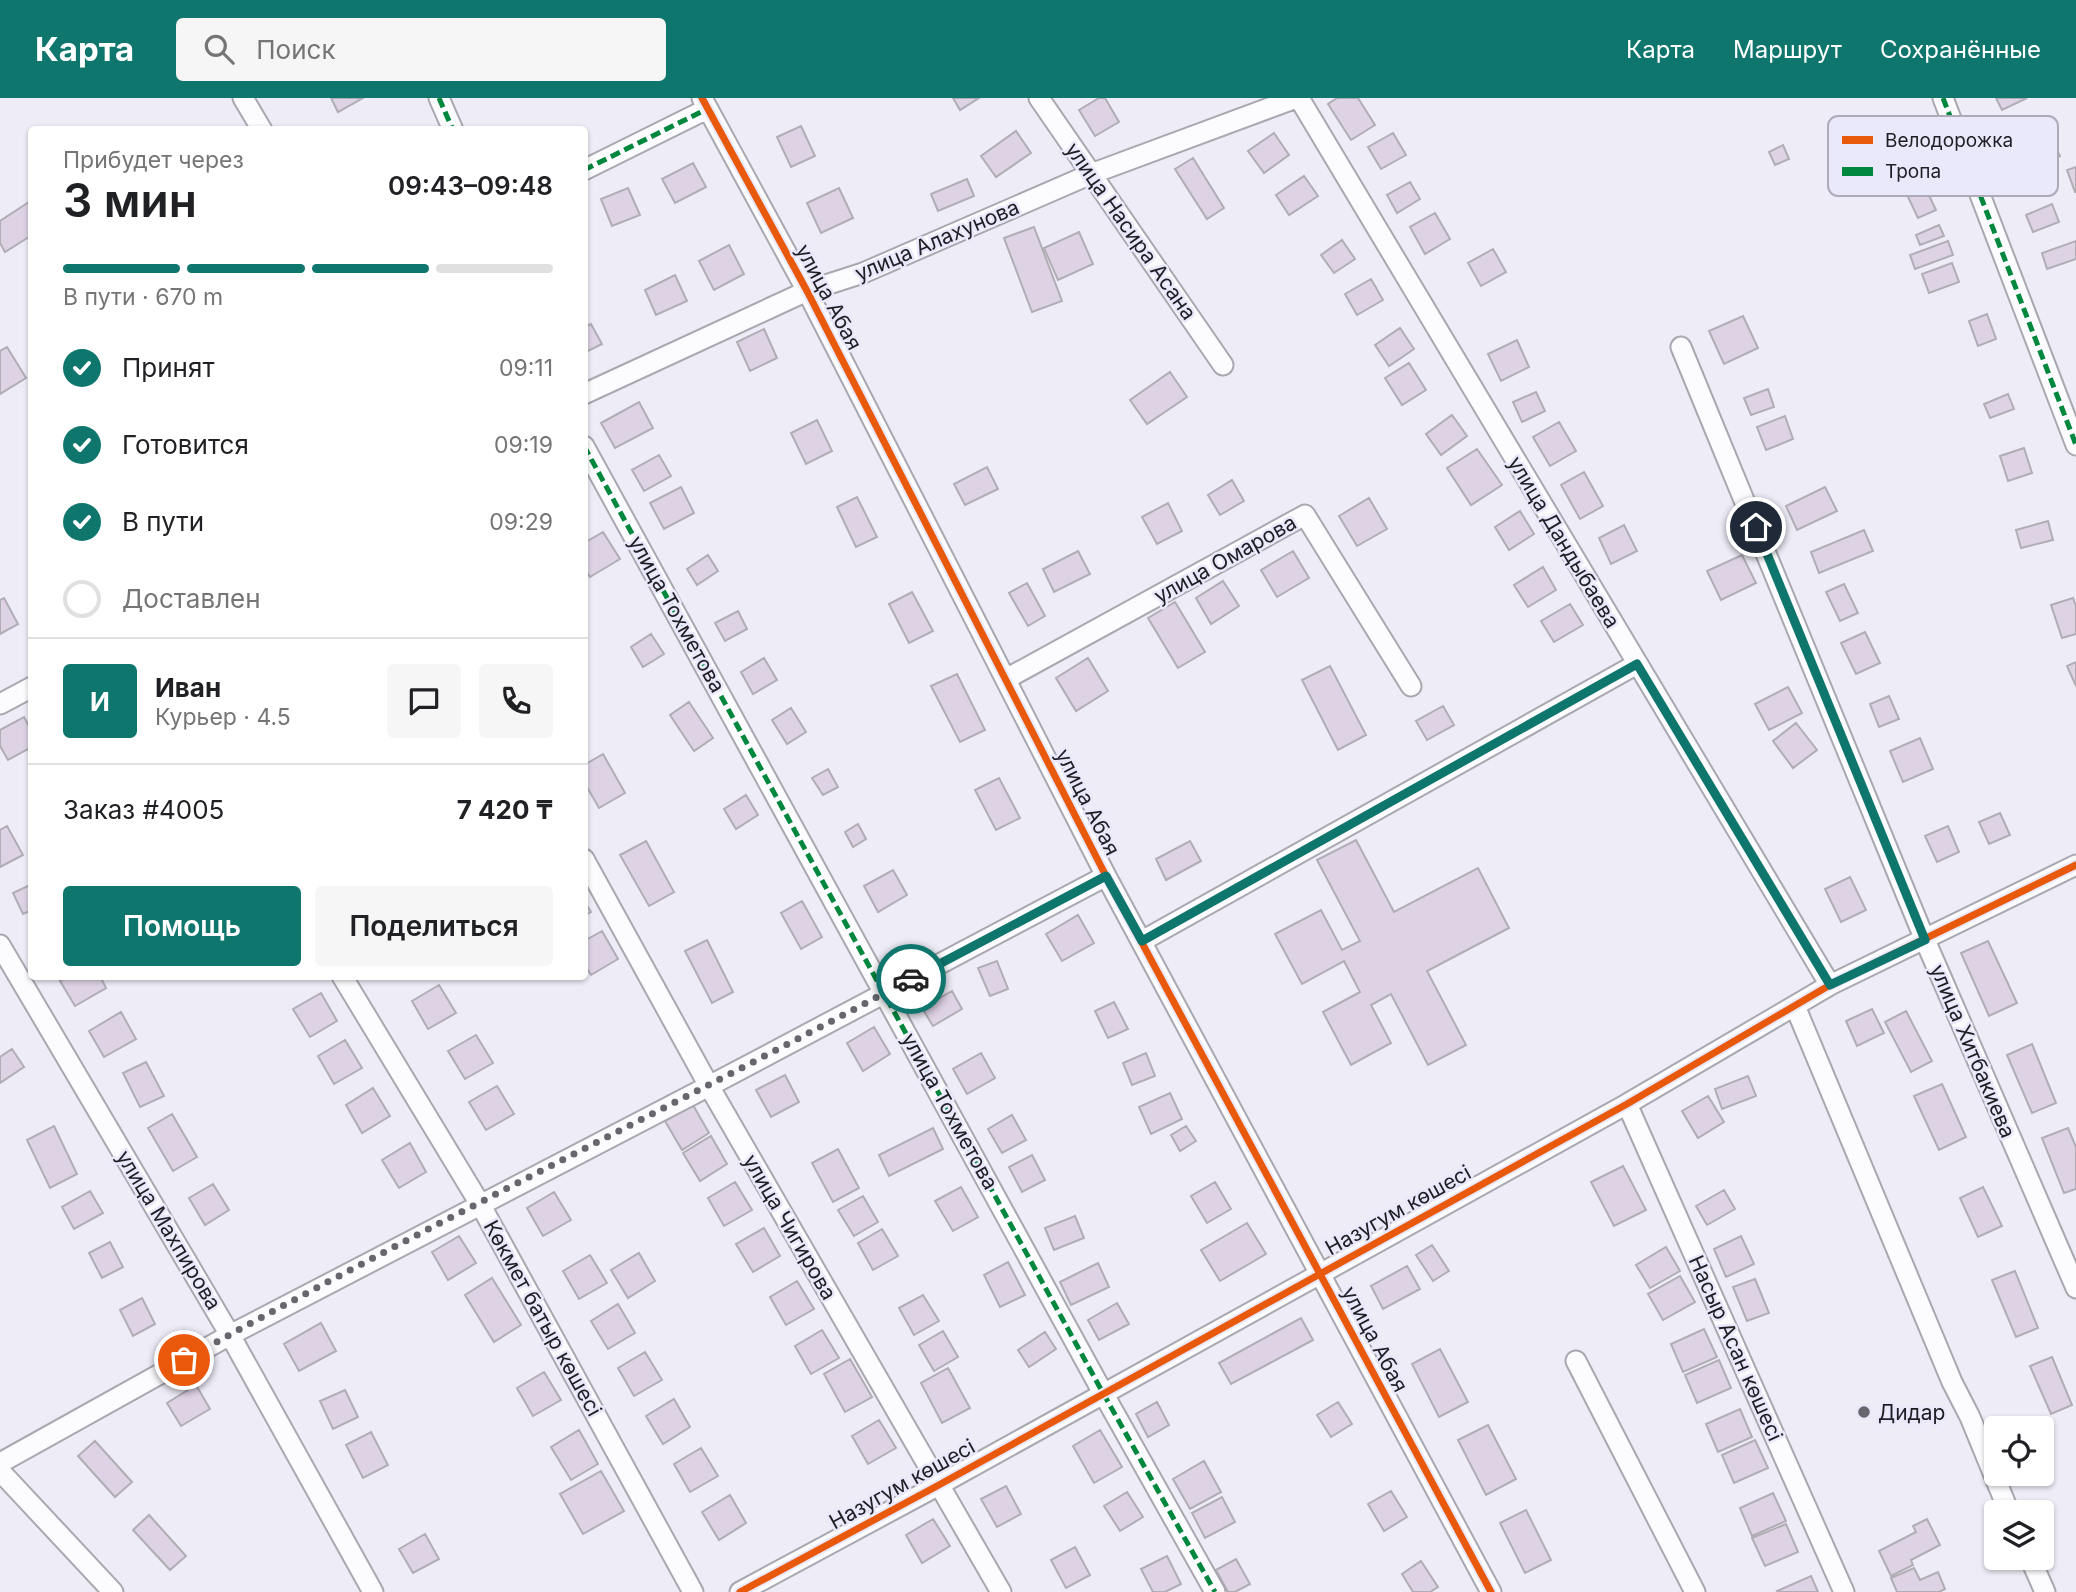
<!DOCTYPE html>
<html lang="ru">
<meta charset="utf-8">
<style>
:root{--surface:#fff;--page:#f6f6f6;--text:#202124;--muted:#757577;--line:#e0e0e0;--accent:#0f766e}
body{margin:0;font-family:Inter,sans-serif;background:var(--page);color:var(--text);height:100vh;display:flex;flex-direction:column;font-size:26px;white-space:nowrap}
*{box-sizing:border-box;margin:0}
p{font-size:23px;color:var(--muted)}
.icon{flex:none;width:38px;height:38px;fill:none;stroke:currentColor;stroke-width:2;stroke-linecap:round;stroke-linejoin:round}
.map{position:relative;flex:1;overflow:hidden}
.sheet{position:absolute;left:28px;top:28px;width:560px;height:854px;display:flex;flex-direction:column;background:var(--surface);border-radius:7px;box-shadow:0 2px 5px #0004}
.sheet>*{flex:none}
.fabs{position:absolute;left:1984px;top:1318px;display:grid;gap:14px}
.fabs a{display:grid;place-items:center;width:70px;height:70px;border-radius:7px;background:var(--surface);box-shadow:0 2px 5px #0004;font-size:35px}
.pin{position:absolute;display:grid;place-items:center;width:60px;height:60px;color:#fff;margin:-30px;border:4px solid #fff;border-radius:50%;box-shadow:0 2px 7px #0007}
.courier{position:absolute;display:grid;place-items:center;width:70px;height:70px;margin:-35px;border:5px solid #0f766e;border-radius:50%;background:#fff;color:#222;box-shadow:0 2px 9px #0007}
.headline em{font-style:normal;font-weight:600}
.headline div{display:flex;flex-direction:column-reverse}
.headline{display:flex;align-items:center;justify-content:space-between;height:119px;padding:0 35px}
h1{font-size:46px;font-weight:600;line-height:52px}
.bar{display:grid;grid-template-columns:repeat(4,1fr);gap:10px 7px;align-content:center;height:84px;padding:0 35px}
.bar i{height:9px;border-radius:5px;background:var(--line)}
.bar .selected{background:var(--accent)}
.bar p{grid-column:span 4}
.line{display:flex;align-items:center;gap:18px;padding:0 35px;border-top:2px solid var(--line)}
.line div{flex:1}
.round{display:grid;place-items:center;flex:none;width:74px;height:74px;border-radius:7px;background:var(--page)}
ol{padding:0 35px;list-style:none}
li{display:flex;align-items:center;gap:21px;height:77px}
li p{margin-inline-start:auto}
li .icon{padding:7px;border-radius:50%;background:var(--accent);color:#fff;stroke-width:4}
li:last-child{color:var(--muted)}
li i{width:38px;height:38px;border:4px solid var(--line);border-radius:50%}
.primary-button{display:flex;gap:14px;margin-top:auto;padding:14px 35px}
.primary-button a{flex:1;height:80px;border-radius:7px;background:var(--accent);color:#fff;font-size:28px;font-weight:600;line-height:80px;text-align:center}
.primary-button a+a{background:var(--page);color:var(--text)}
header{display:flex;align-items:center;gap:42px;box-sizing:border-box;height:98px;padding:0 35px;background:var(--accent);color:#fff}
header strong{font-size:33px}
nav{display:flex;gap:38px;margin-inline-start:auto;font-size:24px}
.search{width:490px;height:63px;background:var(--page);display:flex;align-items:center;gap:18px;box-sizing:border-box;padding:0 24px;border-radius:7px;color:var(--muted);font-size:26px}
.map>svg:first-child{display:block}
.building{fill:#ded2e5;stroke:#b0adb5;stroke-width:2}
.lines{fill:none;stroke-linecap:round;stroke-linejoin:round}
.minor-casing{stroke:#a9a8b0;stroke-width:23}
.minor{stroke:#fcfcfe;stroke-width:19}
.quiet{stroke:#00873e;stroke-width:5;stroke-dasharray:10 5;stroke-linecap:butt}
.cycleway-casing{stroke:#eae8fb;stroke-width:11}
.cycleway{stroke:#e8590c;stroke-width:7}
.done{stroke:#67666e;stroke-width:7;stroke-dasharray:0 12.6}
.route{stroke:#0f766e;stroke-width:9}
.poi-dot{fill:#67666e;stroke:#eae8fb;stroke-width:2.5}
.labels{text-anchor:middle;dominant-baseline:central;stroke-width:5;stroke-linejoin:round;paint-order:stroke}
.street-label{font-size:21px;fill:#1e1e24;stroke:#eae8fb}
.poi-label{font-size:21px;fill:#1e1e24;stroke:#eae8fb;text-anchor:start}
.key{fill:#eae8fb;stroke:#adabba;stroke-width:2}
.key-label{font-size:19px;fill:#1e1e24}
</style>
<header>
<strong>Карта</strong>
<div class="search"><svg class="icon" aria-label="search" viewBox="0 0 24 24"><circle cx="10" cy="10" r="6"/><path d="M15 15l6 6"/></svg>Поиск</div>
<nav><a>Карта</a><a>Маршрут</a><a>Сохранённые</a></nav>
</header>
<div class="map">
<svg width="2076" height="1494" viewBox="0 0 2076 1494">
<rect width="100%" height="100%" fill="#eeecf7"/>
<path class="building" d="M331,0H363L338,14Z
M953,0H979L960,12Z
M1099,0H1105L1119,24L1095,38L1079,12Z
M1337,0H1358L1375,27L1351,42L1328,6Z
M1996,0H2027L2002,12Z
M801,28L815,58L791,69L777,39Z
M1016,33L1031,55L996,79L981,58Z
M1274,35L1289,57L1264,75L1248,53Z
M1393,35L1406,57L1381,71L1368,49Z
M2049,36L2060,58L2032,72L2021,50Z
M1783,47L1789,61L1775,67L1769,54Z
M1193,60L1224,110L1207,121L1175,71Z
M693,65L706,89L675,105L662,81Z
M2076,69V94H2075L2067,72Z
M1304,78L1318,98L1289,117L1276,97Z
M967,81L974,98L938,113L931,96Z
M1410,84L1420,101L1397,115L1387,97Z
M628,90L640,117L612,128L601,101Z
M839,90L853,120L821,135L807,105Z
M1926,91L1936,112L1918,120L1908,99Z
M32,102V137L5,154L0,145V123Z
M2052,106L2059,124L2033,134L2026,117Z
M1435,115L1450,141L1425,156L1410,129Z
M1939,127L1944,138L1920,147L1916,137Z
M1034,129L1062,203L1032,214L1004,140Z
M1079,134L1093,166L1058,182L1044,150Z
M1342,142L1355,161L1334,175L1321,157Z
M1948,143L1953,157L1915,171L1910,157Z
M2076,143V161L2047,171L2042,155Z
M729,147L744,176L714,192L699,163Z
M1493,151L1506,174L1481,188L1468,165Z
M1952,165L1959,184L1929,195L1922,176Z
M675,177L687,203L656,217L645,192Z
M1371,181L1383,202L1357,217L1345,196Z
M1987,216L1996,241L1978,248L1969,223Z
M1743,218L1758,250L1724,266L1709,233Z
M591,226L602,246L584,255V229Z
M1400,230L1414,251L1389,268L1375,247Z
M764,231L777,260L750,273L737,244Z
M1517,242L1529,269L1501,283L1488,256Z
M7,249L26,280L0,296V253Z
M1409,265L1426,292L1402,307L1385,280Z
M1170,274L1187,299L1147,326L1130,302Z
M1768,291L1774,309L1751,317L1744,300Z
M1536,294L1545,313L1522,324L1513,304Z
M2008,296L2014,311L1990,320L1984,306Z
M639,304L653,330L615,350L601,325Z
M1452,317L1467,338L1441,357L1426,336Z
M1785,318L1793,341L1766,352L1757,329Z
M817,322L832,353L806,366L791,335Z
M1559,324L1576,353L1550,368L1533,339Z
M2024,350L2032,375L2008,383L2000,358Z
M1477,351L1502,387L1471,407L1447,370Z
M659,357L671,378L644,393L632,372Z
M987,369L998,391L965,407L954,386Z
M1584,374L1603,408L1580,421L1561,387Z
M1232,382L1244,403L1220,417L1208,397Z
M681,389L694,415L664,431L650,405Z
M1825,389L1837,413L1797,432L1786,408Z
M857,399L877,439L856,449L837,409Z
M1369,400L1387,431L1357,448L1339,418Z
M1168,405L1182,433L1157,446L1142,419Z
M1520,413L1534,436L1509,452L1495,429Z
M2048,423L2053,442L2021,450L2016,432Z
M1624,427L1637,453L1611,466L1599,440Z
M1864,432L1873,453L1819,475L1811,454Z
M603,434L620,461L590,479L584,470V445Z
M1078,453L1090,476L1054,494L1043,471Z
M1293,453L1309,480L1277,499L1261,472Z
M708,457L718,473L697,487L687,471Z
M1742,457L1756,485L1721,502L1707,473Z
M1543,469L1556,492L1528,509L1514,487Z
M1223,483L1239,508L1211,526L1196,500Z
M1027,485L1045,518L1028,528L1009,495Z
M1844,486L1858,515L1840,523L1826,494Z
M912,494L933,533L909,545L889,506Z
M4,500L18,526L0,536V502Z
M2073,500L2076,508V536L2062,540L2051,507Z
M1175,504L1205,554L1178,570L1148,520Z
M1570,506L1583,527L1554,544L1541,523Z
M738,513L747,531L725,543L715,525Z
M1865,534L1880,565L1856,576L1841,545Z
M651,536L664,556L643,569L631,549Z
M764,560L777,582L753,596L741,574Z
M1088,560L1108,593L1076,613L1056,580Z
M2076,564V588L2067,568Z
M1330,568L1366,637L1338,652L1302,582Z
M957,576L985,632L960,644L931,588Z
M1788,589L1802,615L1769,632L1755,606Z
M1889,598L1899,621L1879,629L1870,606Z
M689,604L713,640L694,653L670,617Z
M1443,608L1454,627L1427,642L1416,623Z
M791,610L806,634L787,646L772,622Z
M24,619L32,634V649L8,662L0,648V632Z
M1796,625L1817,652L1793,670L1773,643Z
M1920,640L1933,671L1903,684L1890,653Z
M603,656L625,695L599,710L584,684V667Z
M828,671L838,689L823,697L812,680Z
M999,680L1020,720L996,732L975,692Z
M746,697L758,717L736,731L724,711Z
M2000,715L2010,737L1989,746L1979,724Z
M858,726L866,741L853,749L845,734Z
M7,728L23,757L0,769V732Z
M1948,728L1959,754L1937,764L1925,738Z
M1356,742L1394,814L1478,770L1509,830L1427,873L1466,947L1428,967L1391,896L1371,907L1391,945L1351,967L1323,914L1360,894L1344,863L1302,886L1275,836L1321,812L1342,852L1360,843L1317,762Z
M646,743L674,794L649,808L620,757Z
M1190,743L1201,763L1166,782L1156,761Z
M893,772L907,797L878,814L864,788Z
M1850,779L1866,812L1841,824L1825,791Z
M32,786V812L23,816L13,795Z
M584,803L591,814L584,818Z
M802,803L822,839L801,851L781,815Z
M1078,817L1094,845L1062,863L1046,836Z
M602,833L618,861L591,877L584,866V843Z
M707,842L733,894L712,905L685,853Z
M1988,843L2017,905L1989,918L1961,855Z
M997,863L1008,891L990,898L978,870Z
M67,878H100L106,890L75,908L60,883Z
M439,887L456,915L428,931L412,903Z
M952,893L962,911L933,928L922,910Z
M321,895L337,923L310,939L293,911Z
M1114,904L1128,931L1108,940L1095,913Z
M1872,911L1884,935L1857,948L1846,923Z
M1906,913L1932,963L1911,974L1885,924Z
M121,914L136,941L104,959L89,933Z
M874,929L890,956L863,973L847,945Z
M476,937L493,965L465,981L448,953Z
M345,942L362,970L334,986L318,958Z
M2032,946L2056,1005L2032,1015L2007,957Z
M12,951L24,969L0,985V959Z
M981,955L995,980L967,996L953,971Z
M1146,955L1155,978L1132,987L1123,965Z
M146,964L164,998L140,1009L123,975Z
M785,977L799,1004L771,1019L756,992Z
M1748,978L1756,998L1722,1011L1715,991Z
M1942,986L1966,1039L1939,1052L1914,998Z
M497,988L514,1016L486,1032L469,1004Z
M373,990L390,1018L362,1035L346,1007Z
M1170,995L1182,1021L1151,1036L1139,1009Z
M1708,998L1724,1024L1698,1040L1682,1013Z
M693,1007L709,1035L682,1052L665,1023Z
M172,1016L197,1059L173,1073L148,1030Z
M1012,1017L1026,1042L1002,1055L988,1031Z
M54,1028L77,1076L50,1090L27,1042Z
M1186,1028L1196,1043L1180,1053L1171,1037Z
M933,1030L943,1051L889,1078L879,1057Z
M2068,1030L2076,1049V1091L2064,1095L2042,1040Z
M711,1038L727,1066L700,1083L683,1055Z
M410,1045L426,1074L399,1090L382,1062Z
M838,1051L859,1090L833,1104L812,1065Z
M1032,1057L1045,1082L1022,1094L1009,1069Z
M1623,1068L1646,1112L1614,1128L1591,1084Z
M735,1084L752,1112L724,1128L708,1100Z
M1215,1084L1231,1111L1207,1125L1191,1098Z
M213,1086L229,1112L205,1127L189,1100Z
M961,1089L978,1119L953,1133L935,1103Z
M1983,1089L2002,1128L1978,1139L1960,1100Z
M1724,1092L1735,1111L1707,1127L1696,1108Z
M90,1093L103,1115L74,1131L62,1109Z
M554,1094L571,1122L543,1138L527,1110Z
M863,1098L878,1124L854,1138L838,1112Z
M1075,1118L1084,1140L1054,1152L1045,1130Z
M1247,1125L1266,1156L1220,1183L1201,1152Z
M764,1130L780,1158L753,1174L736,1146Z
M882,1131L898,1158L873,1172L858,1145Z
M459,1138L476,1165L448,1182L432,1154Z
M1741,1138L1754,1166L1726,1179L1714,1151Z
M110,1144L123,1169L102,1180L89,1155Z
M1432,1147L1449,1173L1433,1183L1416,1157Z
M1666,1149L1680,1173L1650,1190L1636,1167Z
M639,1155L655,1183L628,1200L611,1172Z
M590,1157L607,1185L579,1201L563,1173Z
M1008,1164L1025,1197L1000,1209L984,1177Z
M1098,1165L1109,1189L1071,1207L1060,1184Z
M1407,1168L1420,1191L1383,1211L1371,1188Z
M2015,1173L2038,1230L2016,1239L1992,1182Z
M1680,1178L1695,1204L1663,1222L1648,1196Z
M492,1180L521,1227L494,1244L465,1197Z
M1755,1181L1769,1215L1747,1223L1733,1189Z
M797,1183L814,1211L786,1227L770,1199Z
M923,1197L939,1223L914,1237L899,1210Z
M142,1200L155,1226L133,1238L120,1212Z
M1117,1205L1129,1226L1099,1242L1088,1222Z
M618,1206L635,1235L608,1251L591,1223Z
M1301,1220L1313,1242L1231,1286L1219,1265Z
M321,1225L336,1253L299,1273L284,1246Z
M1704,1231L1717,1259L1683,1274L1671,1246Z
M822,1232L839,1260L811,1276L795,1248Z
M943,1233L958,1259L934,1273L919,1247Z
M1045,1234L1056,1251L1029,1269L1018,1252Z
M1440,1251L1468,1304L1439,1319L1412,1266Z
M645,1254L662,1282L634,1298L618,1270Z
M2052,1259L2072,1307L2051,1316L2030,1268Z
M850,1261L872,1299L845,1314L824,1276Z
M1719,1262L1731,1290L1697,1305L1685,1277Z
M948,1270L970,1310L942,1325L921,1285Z
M544,1274L561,1302L533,1318L517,1290Z
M196,1287L210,1311L181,1328L167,1305Z
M345,1292L358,1319L333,1331L320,1303Z
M674,1301L690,1329L663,1346L646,1318Z
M1157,1304L1169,1327L1148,1339L1136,1316Z
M1338,1304L1352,1326L1331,1339L1317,1317Z
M1740,1311L1752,1339L1718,1354L1706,1326Z
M879,1322L896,1350L868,1366L852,1338Z
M1488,1327L1516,1381L1486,1397L1458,1342Z
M579,1332L598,1366L571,1382L551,1349Z
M1100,1332L1122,1369L1094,1385L1073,1348Z
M371,1334L388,1367L363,1380L346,1347Z
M1755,1342L1768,1370L1734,1385L1722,1357Z
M95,1343L132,1384L115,1399L78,1358Z
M701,1350L718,1378L690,1394L674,1366Z
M1204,1363L1221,1394L1190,1411L1173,1381Z
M601,1373L624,1413L583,1436L560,1396Z
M1006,1388L1021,1416L997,1429L981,1401Z
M1391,1393L1407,1419L1384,1433L1368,1406Z
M1127,1394L1143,1419L1120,1433L1104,1408Z
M1773,1395L1786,1423L1752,1438L1740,1410Z
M730,1397L746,1425L719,1442L702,1414Z
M1222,1399L1235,1424L1205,1440L1192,1415Z
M1526,1412L1551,1462L1525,1475L1500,1425Z
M149,1417L186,1458L170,1472L133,1432Z
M933,1421L950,1448L922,1465L906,1437Z
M1927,1421L1940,1447L1911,1462L1913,1467L1891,1478L1879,1453L1916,1434L1913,1428Z
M1786,1426L1798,1454L1765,1468L1752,1440Z
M425,1436L439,1461L413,1475L399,1451Z
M1075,1449L1090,1477L1066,1490L1051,1462Z
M1167,1458L1181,1486L1165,1494H1153L1141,1471Z
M1236,1461L1250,1486L1235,1494H1228L1216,1472Z
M1421,1463L1438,1489L1430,1494H1413L1402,1476Z
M1914,1470L1920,1482L1938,1474L1945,1491L1939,1494H1897L1891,1480Z
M1811,1478L1818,1494H1778L1777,1493Z"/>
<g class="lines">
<defs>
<path id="minor" d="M243,0L262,32
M439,0L453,32
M702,0L807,193L1106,778L1491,1494
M1039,0L1223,267
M1299,0L1830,887
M1943,0L2076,347
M584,72L707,11
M1681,249L1925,842L2076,1190
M584,296L807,193L863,175L1091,76L1296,0
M584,348L1103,1295L1215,1494
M1006,581L1305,417L1411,588
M0,606L32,589
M584,761L709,988L1001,1494
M1142,843L1637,566
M0,847L230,1237L373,1494
M342,878L480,1106L693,1494
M1795,908L1952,1284L1970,1319L2009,1414
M1627,1006L1844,1494
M1576,1263L1695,1494
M0,1365L230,1237L709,988L1106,778
M0,1373L113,1494
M2030,1460L2045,1494
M740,1494L937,1388L1627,1006L1830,887L2076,767"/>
</defs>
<use href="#minor" class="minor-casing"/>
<use href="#minor" class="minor"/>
<path class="quiet" d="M439,0L453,32
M1943,0L2076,347
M584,72L707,11
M584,348L1103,1295L1215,1494"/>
<defs>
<path id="cycleway" d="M702,0L807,193L1106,778L1491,1494
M740,1494L937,1388L1627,1006L1830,887L2076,767"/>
</defs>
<use href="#cycleway" class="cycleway-casing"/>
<use href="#cycleway" class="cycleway"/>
</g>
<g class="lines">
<path class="done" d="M184,1262C423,1129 670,1010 911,881"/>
<path class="route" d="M911,881L1106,778L1142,843L1637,566L1830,887L1925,842L1756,429"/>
</g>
<circle class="poi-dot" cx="1864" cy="1314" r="7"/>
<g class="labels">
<g class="street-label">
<text transform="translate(1131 133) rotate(55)">улица Насира Асана</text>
<text transform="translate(937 142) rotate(-23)">улица Алахунова</text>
<text transform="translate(829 199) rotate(62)">улица Абая</text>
<text transform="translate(1564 444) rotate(59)">улица Дандыбаева</text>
<text transform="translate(1225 461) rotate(-29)">улица Омарова</text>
<text transform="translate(677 516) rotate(61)">улица Тохметова</text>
<text transform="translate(1088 704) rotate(63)">улица Абая</text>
<text transform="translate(1973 953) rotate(67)">улица Хитбакиева</text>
<text transform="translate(950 1013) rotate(61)">улица Тохметова</text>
<text transform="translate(1398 1112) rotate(-29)">Назугум көшесі</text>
<text transform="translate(790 1129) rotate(60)">улица Чигирова</text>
<text transform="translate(169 1132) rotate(59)">улица Махпирова</text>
<text transform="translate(543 1220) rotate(61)">Көкмет батыр көшесі</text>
<text transform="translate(1375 1241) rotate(62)">улица Абая</text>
<text transform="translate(1736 1250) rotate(66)">Насыр Асан көшесі</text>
<text transform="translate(902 1386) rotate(-29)">Назугум көшесі</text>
</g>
<g class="poi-label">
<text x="1878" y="1314">Дидар</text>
</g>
</g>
<rect x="1828" y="18" width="230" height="80" rx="10" class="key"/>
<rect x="1842" y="38" width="31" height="8" fill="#e8590c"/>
<rect x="1842" y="69" width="31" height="9" fill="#00873e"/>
<g class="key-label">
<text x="1885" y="49">Велодорожка</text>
<text x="1885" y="80">Тропа</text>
</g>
</svg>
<div class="fabs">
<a><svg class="icon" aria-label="locate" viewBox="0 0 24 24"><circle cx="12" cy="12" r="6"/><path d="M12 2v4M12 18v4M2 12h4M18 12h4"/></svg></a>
<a><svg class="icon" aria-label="layers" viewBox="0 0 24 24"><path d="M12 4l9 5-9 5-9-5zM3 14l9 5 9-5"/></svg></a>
</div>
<div class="pin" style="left:184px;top:1262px;background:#ea580c"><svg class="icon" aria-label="bag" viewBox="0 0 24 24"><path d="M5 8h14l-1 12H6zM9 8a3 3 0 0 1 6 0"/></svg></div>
<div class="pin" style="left:1756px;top:429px;background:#1f2937"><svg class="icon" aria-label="home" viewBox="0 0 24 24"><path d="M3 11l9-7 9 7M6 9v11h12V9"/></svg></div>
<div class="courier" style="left:911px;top:881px"><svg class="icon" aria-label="car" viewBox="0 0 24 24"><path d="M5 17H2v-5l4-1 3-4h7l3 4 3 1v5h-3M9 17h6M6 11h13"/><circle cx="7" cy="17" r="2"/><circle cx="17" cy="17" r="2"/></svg></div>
<section class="sheet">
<div class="headline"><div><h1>3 мин</h1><p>Прибудет через</p></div><em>09:43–09:48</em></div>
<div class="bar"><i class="selected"></i><i class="selected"></i><i class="selected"></i><i></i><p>В пути · 670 m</p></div>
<ol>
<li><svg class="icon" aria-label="check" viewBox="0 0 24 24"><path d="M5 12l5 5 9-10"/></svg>Принят<p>09:11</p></li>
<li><svg class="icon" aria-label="check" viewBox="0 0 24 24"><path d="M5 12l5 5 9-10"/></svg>Готовится<p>09:19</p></li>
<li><svg class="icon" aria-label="check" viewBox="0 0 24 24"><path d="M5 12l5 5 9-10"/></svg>В пути<p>09:29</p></li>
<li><i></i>Доставлен</li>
</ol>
<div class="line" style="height:126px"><b class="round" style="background:var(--accent);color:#fff">И</b><div><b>Иван</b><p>Курьер · 4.5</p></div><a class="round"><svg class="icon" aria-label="chat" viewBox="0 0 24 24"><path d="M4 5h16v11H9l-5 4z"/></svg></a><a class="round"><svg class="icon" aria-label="phone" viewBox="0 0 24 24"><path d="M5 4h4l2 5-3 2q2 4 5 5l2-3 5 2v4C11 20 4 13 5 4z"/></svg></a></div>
<div class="line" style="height:91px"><div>Заказ #4005</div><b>7 420 ₸</b></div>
<div class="primary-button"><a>Помощь</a><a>Поделиться</a></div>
</section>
</div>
